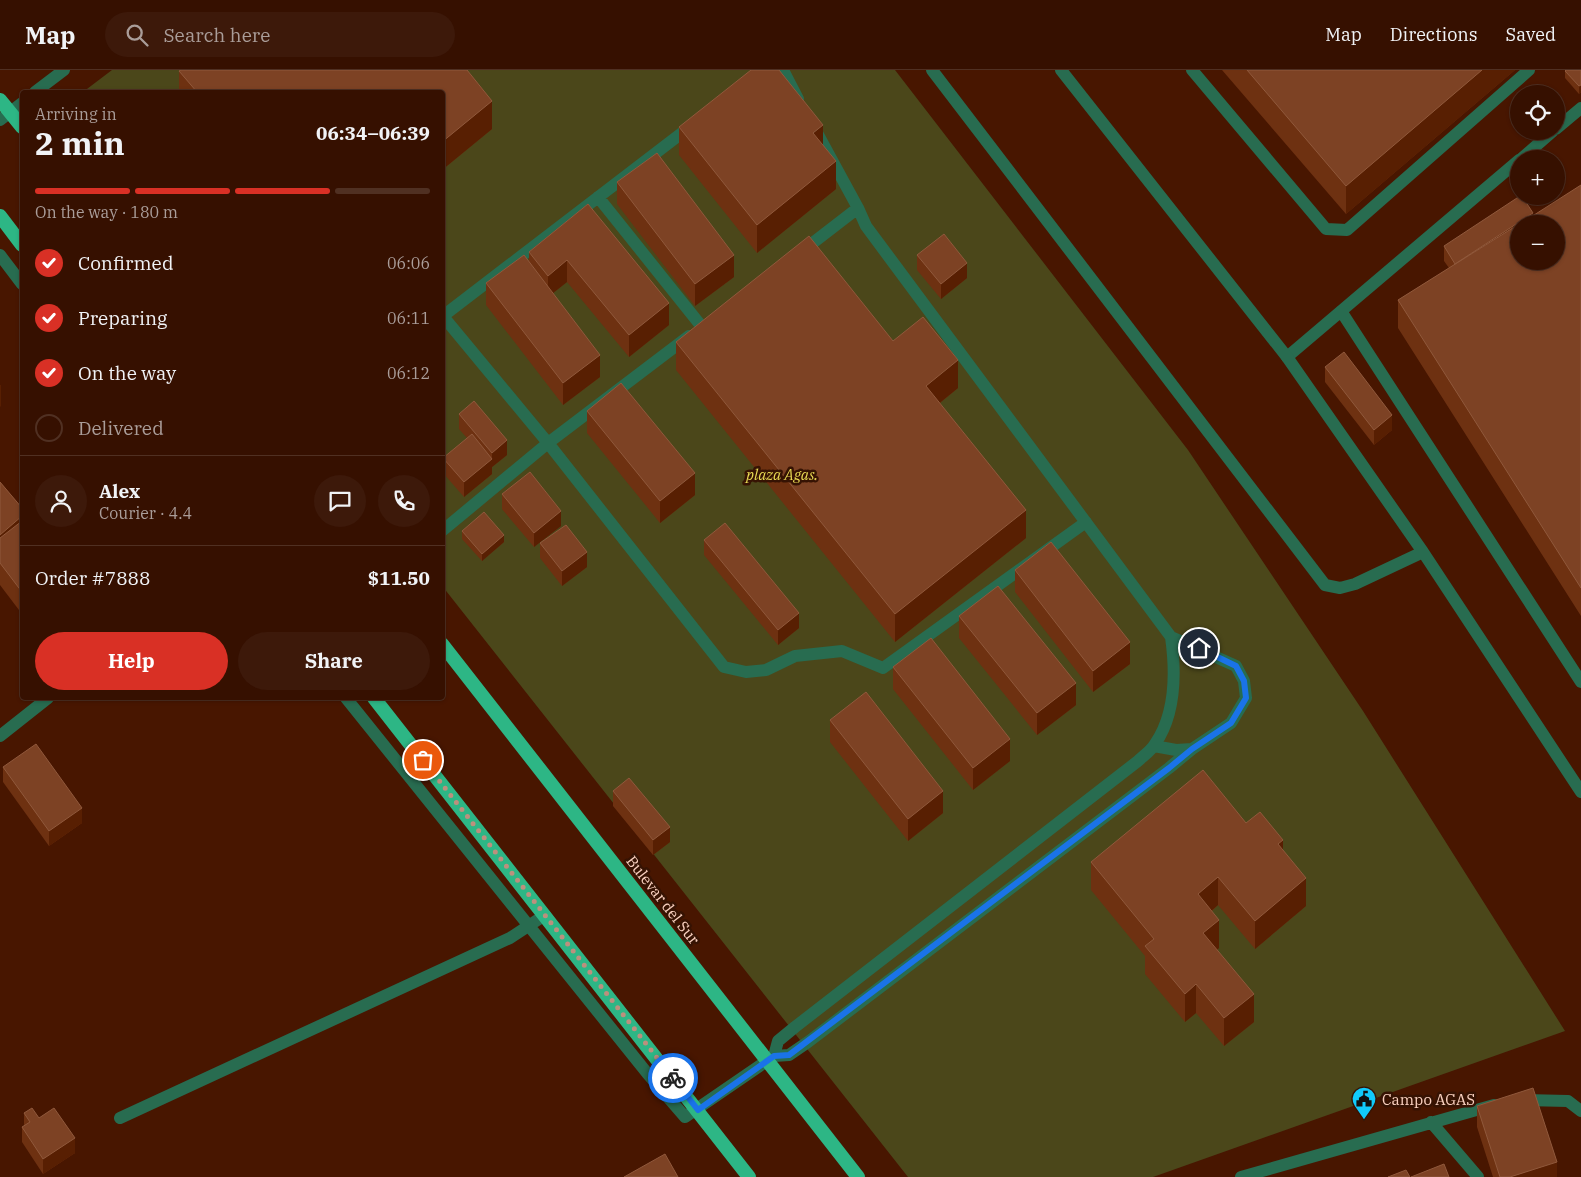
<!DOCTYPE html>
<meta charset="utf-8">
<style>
:root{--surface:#361000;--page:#3d190a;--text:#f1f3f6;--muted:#aa9d99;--line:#503022;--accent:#d93025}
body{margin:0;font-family:"IBM Plex Serif",serif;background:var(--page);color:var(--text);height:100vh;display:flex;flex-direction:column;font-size:19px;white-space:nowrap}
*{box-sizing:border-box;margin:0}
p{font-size:16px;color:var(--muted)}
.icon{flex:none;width:28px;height:28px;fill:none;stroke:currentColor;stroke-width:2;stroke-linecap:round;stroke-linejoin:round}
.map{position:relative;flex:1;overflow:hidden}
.drawer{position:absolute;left:20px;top:20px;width:425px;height:610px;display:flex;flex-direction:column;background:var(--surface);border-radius:5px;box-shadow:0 1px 4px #0004,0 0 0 1px var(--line)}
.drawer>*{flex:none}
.tools{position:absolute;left:1510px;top:15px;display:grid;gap:10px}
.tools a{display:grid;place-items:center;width:55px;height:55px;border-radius:50%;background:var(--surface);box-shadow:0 1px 4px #0004,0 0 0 1px var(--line);font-size:25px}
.pin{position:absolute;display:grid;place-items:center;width:42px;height:42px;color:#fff;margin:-21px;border:2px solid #fff;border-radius:50%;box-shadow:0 1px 5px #0007}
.courier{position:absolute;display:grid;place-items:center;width:50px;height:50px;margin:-25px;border:4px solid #1a73e8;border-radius:50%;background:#fff;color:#222;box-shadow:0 1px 6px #0007}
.head em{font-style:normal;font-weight:700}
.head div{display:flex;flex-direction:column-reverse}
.head{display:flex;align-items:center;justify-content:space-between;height:85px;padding:0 15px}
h1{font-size:32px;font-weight:700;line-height:38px}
.bar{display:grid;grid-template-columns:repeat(4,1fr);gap:8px 5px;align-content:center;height:60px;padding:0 15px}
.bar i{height:6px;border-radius:4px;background:var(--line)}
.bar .on{background:var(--accent)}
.bar p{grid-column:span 4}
.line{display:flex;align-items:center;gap:12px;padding:0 15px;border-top:1px solid var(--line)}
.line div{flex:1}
.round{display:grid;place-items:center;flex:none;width:52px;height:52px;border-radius:26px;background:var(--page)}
ol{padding:0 15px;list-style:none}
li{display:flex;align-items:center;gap:15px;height:55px}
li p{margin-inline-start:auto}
li .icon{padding:5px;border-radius:50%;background:var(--accent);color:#fff;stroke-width:4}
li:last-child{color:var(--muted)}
li i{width:28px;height:28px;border:2px solid var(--line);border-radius:50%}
.action{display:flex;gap:10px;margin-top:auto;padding:10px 15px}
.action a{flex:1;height:58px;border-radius:30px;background:var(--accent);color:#fff;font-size:20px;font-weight:700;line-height:58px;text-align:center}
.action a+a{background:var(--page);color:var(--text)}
header{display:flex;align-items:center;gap:30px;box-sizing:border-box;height:70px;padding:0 25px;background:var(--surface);border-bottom:1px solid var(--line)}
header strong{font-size:24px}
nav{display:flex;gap:28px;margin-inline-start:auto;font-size:18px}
.search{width:350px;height:45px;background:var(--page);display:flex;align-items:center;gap:12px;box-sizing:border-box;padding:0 18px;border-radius:28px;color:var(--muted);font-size:19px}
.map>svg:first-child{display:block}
.green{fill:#4b471a}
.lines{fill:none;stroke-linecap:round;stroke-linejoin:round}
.service{stroke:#286c50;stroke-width:12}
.minor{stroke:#286c50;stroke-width:12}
.trunk{stroke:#2db685;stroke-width:14}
.wall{fill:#6e3111}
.shaded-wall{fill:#581f02}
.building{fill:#7d4224;stroke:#90593c}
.done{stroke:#bc907d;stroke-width:5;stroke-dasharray:0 9}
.route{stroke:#1a73e8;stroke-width:6}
.labels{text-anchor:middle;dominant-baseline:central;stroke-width:5;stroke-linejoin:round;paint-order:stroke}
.park-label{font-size:15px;font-style:italic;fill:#e9db54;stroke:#361303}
.street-label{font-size:15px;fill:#fad1c0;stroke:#361303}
.poi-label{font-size:15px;fill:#fad1c0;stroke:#361303;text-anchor:start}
</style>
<header>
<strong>Map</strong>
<div class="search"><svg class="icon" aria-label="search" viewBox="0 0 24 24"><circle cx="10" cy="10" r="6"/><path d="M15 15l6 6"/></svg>Search here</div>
<nav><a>Map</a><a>Directions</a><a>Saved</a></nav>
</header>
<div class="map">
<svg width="1581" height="1107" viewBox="0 0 1581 1107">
<rect width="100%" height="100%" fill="#481600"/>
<path class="green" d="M112,0H895L1188,380L1363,641L1565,961L1153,1107H908L443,517L442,22H83Z"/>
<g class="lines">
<path class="service" d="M783,0L798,29
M1192,0L1326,159L1347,160L1529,0
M815,59L858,138
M1556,59L1581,38
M1521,89L1553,61
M598,127L702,257
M0,185L22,214
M1341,241L1581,612
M442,245L548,373L724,597L746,602L766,600L795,586L842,581L883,598L1086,452
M443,246L691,56
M1287,287L1519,90
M442,461L548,373L689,266
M346,628L647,1003L685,1047L774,986L789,985L808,972L1169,698L1192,679
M0,666L48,628
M1154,676L1176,680L1192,679L1231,653L1246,628L1244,611L1236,596L1171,567
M774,986L778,971L795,957L1138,691C1143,686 1151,681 1155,674C1176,644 1176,603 1171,567L866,156L858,138L801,182
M1521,1030L1568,1031L1581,1041
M120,1048L510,868L545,845
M1431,1052L1478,1107
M1241,1107L1494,1035"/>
<path class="minor" d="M932,0L1325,515L1340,518L1355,514L1423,482
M1061,0L1287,287L1423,482L1581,722
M35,22L64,0
M0,50L22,33"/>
<path class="trunk" d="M0,30L22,57
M0,146L22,175
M442,574L858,1107
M374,628L749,1107"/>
</g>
<path class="wall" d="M181,0H467L492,31V59L442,100V22H179V1Z
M1222,0H1515L1346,144Z
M1581,0V22L1579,24L1565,8V1Z
M679,57L823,75L836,119L757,183L679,85Z
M617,112L734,207L695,236L617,134Z
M1581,115V546L1398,258V230L1449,198L1444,191V176L1533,146Z
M588,134L669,255L629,287L567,212L553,223L600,307L563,335L486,235V213L529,191V182Z
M917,185L967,208L941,229L917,200Z
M893,271L958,318L940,333L1026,468L895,572L676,300V272Z
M1325,297L1392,360L1374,375L1325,312Z
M587,341L695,425L660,453L587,363Z
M459,344L507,385L492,397V404L464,427L443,403V388L467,368L459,359Z
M0,412L22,438V544L0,515Z
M502,424L561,456L534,477L502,439Z
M462,461L504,472L482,491L462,469Z
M704,470L799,558L778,575L704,485Z
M540,473L587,497L562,516L540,488Z
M1015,500L1130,594L1093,622L1015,522Z
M959,546L1076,635L1037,665L959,568Z
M893,597L1010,691L973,720L893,619Z
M830,650L943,743L908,771L830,672Z
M3,697L82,753L49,776L3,712Z
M613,721L670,772L653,785L613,736Z
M1246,753L1283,780L1306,836L1255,879L1218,835L1212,841L1219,878L1217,879L1254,952L1224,976L1196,943L1185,952L1145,904V886L1091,820V792Z
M1477,1036L1557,1107H1493L1477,1057Z
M24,1043L39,1048L75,1083L43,1104L22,1072V1057L24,1056Z"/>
<path class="shaded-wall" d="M1482,0H1515L1346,144V116Z
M1581,15V22L1579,24V16Z
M492,31V59L442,100V72Z
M823,55V83L813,63Z
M836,91V119L757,183V155Z
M1533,143V154H1519V167L1455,194Z
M734,185V207L695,236V214Z
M567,190V212L548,227V206Z
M967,193V208L941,229V214Z
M669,233V255L629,287V265Z
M600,285V307L563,335V313Z
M958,290V318L926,344V316Z
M0,315H1V336L0,337Z
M1392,345V360L1374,375V360Z
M507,370V385L492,397V404L464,427V412L492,389V383Z
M695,403V425L660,453V431Z
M1026,440V468L895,572V544Z
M561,441V456L534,477V463Z
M22,446V468L0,487V465Z
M504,465V472L482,491V484Z
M587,482V497L562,516V501Z
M799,543V558L778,575V560Z
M1130,572V594L1093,622V601Z
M1076,613V635L1037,665V643Z
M1010,669V691L973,720V698Z
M943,721V743L908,771V749Z
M82,738V753L49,776V761Z
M670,757V772L653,785V770Z
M1283,770V798L1278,774Z
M1218,807V835L1198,852V824Z
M1306,808V836L1255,879V851Z
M1219,850V878L1203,891V863Z
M1196,914V943L1185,952V924Z
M1254,924V952L1224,976V948Z
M75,1068V1083L43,1104V1089Z
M1557,1092V1107H1510Z"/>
<path class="building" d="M181,0H467L492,31L442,72V22H197L179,1Z
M751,0H779L823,55L813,63L836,91L757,155L679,57Z
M1247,0H1482L1346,116Z
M1566,0H1581V15L1579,16L1565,1Z
M657,83L734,185L695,214L617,112Z
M1581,115V518L1398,230L1519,154V191H1556V154H1520Z
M1520,126H1522L1533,143L1455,194L1444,176Z
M588,134L669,233L629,265L567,190L548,206L529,182Z
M944,164L967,193L941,214L917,185Z
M809,166L893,271L923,247L958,290L926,316L1026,440L895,544L676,272Z
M524,185L600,285L563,313L486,213Z
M1344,282L1392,345L1374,360L1325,297Z
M621,313L695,403L660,431L587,341Z
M474,331L507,370L492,383L459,344Z
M472,364L492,389L464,412L443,388Z
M530,402L561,441L534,463L502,424Z
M0,412L22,438V446L0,465Z
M484,442L504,465L482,484L462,461Z
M22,451V522L0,493V468Z
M725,453L799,543L778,560L704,470Z
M566,455L587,482L562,501L540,473Z
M1051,472L1130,572L1093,601L1015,500Z
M998,516L1076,613L1037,643L959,546Z
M931,568L1010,669L973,698L893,597Z
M866,622L943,721L908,749L830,650Z
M36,674L82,738L49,761L3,697Z
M1203,700L1246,753L1260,742L1283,770L1278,774L1306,808L1255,851L1218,807L1198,824L1219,850L1203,863L1254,924L1224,948L1196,914L1185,924L1145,876L1154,869L1091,792Z
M629,708L670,757L653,770L613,721Z
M1533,1018L1557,1092L1510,1107H1500L1477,1036Z
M32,1038L39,1048L54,1038L75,1068L43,1089L22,1057L30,1052L24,1043Z
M665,1084L678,1107H624Z
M1444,1094L1449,1107H1411Z
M1406,1100L1410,1107H1388Z"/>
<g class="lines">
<path class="done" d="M423,690L673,1008"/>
<path class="route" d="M673,1008L698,1040L774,986L789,985L1169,698L1192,679L1231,653L1246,628L1244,611L1236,596L1199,578"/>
</g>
<defs>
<symbol id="civic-pin" viewBox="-11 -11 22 30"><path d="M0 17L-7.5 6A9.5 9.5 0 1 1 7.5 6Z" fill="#11cafb" stroke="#361303"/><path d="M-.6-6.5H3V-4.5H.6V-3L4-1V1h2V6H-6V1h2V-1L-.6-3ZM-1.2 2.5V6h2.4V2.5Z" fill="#111"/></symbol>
</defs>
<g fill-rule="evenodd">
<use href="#civic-pin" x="1350" y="1015" width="28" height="38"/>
</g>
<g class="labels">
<g class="park-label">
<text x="782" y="404">plaza Agas.</text>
</g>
<g class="street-label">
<text transform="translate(663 830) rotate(52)">Bulevar del Sur</text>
</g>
<g class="poi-label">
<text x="1382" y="1029">Campo AGAS</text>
</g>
</g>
</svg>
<div class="tools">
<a><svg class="icon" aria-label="locate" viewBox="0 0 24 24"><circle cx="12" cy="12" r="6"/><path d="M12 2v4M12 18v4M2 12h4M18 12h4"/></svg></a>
<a>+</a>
<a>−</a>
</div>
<div class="pin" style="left:423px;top:690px;background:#ea580c"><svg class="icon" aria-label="bag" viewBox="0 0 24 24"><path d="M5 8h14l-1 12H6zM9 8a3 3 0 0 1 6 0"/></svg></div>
<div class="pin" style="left:1199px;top:578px;background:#1f2937"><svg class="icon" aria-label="home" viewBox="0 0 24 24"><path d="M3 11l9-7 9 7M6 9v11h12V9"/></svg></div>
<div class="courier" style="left:673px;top:1008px"><svg class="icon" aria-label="bike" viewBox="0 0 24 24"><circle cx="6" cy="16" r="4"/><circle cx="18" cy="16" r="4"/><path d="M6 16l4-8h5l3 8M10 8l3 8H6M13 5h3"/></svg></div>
<section class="drawer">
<div class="head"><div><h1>2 min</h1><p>Arriving in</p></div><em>06:34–06:39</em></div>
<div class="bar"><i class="on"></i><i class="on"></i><i class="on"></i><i></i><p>On the way · 180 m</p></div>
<ol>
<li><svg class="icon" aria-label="check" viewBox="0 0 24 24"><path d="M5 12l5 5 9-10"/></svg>Confirmed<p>06:06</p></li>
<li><svg class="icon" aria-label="check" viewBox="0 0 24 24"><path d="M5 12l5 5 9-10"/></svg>Preparing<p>06:11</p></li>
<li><svg class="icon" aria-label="check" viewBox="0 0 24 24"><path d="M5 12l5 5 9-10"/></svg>On the way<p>06:12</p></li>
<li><i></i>Delivered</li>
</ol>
<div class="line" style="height:90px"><a class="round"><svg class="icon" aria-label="person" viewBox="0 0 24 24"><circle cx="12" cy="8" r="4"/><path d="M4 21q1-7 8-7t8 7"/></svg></a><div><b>Alex</b><p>Courier · 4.4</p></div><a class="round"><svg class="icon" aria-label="chat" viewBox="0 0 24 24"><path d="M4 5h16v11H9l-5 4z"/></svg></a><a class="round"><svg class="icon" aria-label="phone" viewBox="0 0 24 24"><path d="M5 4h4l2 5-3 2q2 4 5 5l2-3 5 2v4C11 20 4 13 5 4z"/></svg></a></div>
<div class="line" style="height:65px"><div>Order #7888</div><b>$11.50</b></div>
<div class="action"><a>Help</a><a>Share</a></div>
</section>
</div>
